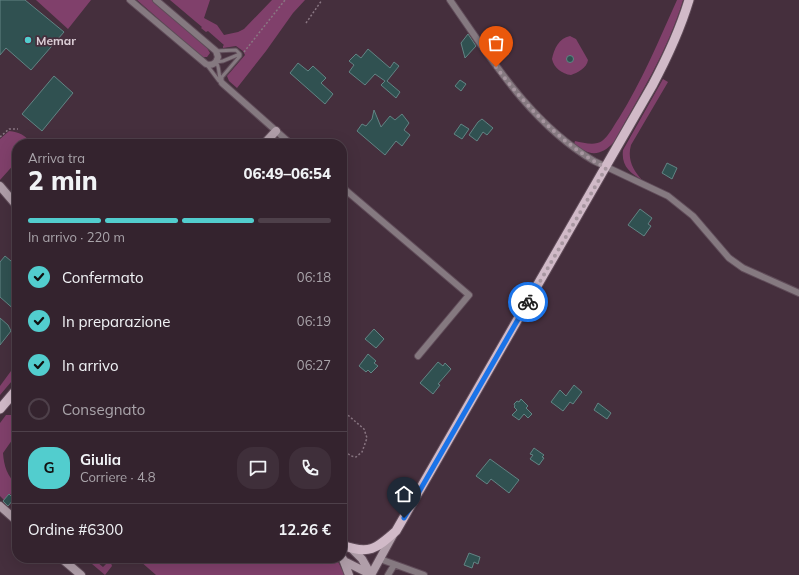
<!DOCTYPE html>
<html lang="it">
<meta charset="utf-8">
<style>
:root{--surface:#34232e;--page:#3f2f3a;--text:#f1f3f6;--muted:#a9a4aa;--line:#4e404a;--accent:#52cdce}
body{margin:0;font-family:Mulish,sans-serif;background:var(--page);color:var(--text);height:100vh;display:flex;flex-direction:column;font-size:15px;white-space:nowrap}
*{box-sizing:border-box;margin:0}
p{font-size:13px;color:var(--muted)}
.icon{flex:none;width:22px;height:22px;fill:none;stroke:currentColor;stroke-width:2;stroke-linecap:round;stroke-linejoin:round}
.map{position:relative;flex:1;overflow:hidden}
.side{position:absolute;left:12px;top:139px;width:335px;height:424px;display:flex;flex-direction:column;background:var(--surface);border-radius:16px;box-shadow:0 4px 16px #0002,0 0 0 1px var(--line)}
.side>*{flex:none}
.pin{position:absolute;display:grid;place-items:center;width:34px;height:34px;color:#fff;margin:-41px -17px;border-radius:50% 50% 50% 0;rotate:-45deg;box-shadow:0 0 4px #0007}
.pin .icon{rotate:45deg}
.courier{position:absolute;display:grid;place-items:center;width:40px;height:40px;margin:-20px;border:3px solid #1a73e8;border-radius:50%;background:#fff;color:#222;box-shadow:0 1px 5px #0007}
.head em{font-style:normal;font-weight:800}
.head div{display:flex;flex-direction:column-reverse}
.head{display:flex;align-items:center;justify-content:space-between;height:68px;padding:0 16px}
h1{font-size:26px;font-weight:800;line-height:30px}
.bar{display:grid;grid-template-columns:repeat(4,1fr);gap:6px 4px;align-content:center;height:48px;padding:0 16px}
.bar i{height:5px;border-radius:3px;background:var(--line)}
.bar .current{background:var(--accent)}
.bar p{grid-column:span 4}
.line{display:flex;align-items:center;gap:10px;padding:0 16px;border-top:1px solid var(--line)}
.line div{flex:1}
.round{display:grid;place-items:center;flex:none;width:42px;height:42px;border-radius:16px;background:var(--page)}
ol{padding:0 16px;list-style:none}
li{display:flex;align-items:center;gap:12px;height:44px}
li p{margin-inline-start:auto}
li .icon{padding:4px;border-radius:50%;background:var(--accent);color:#111;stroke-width:4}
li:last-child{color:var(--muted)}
li i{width:22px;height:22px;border:2px solid var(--line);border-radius:50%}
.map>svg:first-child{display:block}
.green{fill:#80406b}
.building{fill:#305151;stroke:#628484}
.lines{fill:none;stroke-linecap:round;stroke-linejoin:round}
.lane-casing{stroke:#604c59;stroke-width:5}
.street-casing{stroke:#604c59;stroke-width:8}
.secondary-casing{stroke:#604c59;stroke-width:10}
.primary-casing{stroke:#604c59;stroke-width:11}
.path{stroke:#897682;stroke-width:1.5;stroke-dasharray:2 2;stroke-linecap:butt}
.lane{stroke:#857980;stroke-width:3}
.street{stroke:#857980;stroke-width:6}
.secondary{stroke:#b09ea9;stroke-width:8}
.primary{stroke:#d1bac8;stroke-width:9}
.done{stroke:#a796a0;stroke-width:4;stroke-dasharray:0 7.2}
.route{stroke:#1a73e8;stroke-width:5}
.poi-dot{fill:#52cdce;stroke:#452f3d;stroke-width:1.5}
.labels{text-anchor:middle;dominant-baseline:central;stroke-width:3.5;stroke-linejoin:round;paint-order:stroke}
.poi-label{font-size:12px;font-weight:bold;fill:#dcced6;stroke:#452f3d;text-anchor:start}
</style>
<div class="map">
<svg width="799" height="575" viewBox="0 0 799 575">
<rect width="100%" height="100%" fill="#452f3d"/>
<path class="green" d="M36,0H91L68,29Z
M137,0H152L207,48L210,53L207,57H202Z
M170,0H210L204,18L217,25L224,35L238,32L244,29L272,0H305L293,13L266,51L237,88L229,81L227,76L245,55L243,51L236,46L223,48V46L224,45L208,31L206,32L201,28L202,27Z
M677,0H683C668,51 639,96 614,142C600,157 589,156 574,144L575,141C584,143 595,146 602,141C609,136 614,125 619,118C642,81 659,40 677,0Z
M570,36L576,39L588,60C587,68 577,73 571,75C562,74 554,68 552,59C554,49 559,38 570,36Z
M663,79L668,82L631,145C627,159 633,170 642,180C630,173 621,166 623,150Z
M9,131C19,132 26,135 31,144H17V161L0,180V139Z
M11,371L17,375L0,395V386Z
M6,415H17V433L3,453C4,466 7,476 17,485L15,490L17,493V500L10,494L4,500L0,496V423Z
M85,558H92L103,567L110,560L112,566L105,575Z
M142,558H336L345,575H156L140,561Z"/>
<path class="building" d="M0,0H25L64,32L31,70L6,48L0,55Z
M468,34L476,46L465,58L461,43Z
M368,49L390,68L394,62L399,66L387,81L400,92L396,98L381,85L385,81L375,74L365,85L349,72L354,65L349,61L356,54L361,58Z
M566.5 59a3.5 3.5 0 1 1 7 0a3.5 3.5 0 1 1-7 0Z
M298,63L308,71L313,66L326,78L321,83L333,94L325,104L290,73Z
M54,76L73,93L42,131L22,114Z
M460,80L466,84L461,91L455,86Z
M374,110L381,127L390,116L395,120L402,114L409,123L404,130L410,135L402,146L396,141L385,155L357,131L362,124L366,126L372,119Z
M482,119L493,128L487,135L483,132L477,141L469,135L478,122Z
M461,124L469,129L462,139L454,134Z
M667,163L677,168L672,179L662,173Z
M640,209L652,218L648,224L651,226L644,236L628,225Z
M5,256L17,266V312L0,297V262Z
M0,318L8,325L11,331L0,345Z
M374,329L384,339L376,348L365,339Z
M368,354L376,361L374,363L378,366L371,373L368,370L366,372L359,366Z
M438,362L443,366L445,363L451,369L438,384L440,385L433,394L420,383Z
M574,385L582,392L573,404L570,402L563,411L551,402L560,390L566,396Z
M521,399L528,406L526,408L532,414L528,418L524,414L519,420L512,415L517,410L514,407L515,406L514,404L517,401L519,402Z
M598,403L611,413L607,419L594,410Z
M534,448L544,455L542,457L544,458L539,465L530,459L533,455L530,454Z
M490,459L519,480L509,493L491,479L487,484L476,476Z
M9,494L14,499L8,506L3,501Z
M469,553L480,557L478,564L474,562L472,568L464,565Z"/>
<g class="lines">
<defs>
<path id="lane" d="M216,51L236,50L240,54V56L222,77V83
M207,65L219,81
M221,81C218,75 220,67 216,62L223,61L240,54"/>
<path id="street" d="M130,0L206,64C212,66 216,64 218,57L216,51L156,0
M450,0C491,59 531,124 594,161L668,196L693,216L729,258L743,268L799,293
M222,83L291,144
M342,187L469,295L418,356
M380,559L424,575
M388,575L394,565"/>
<path id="secondary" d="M264,144L276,131
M0,186L17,206
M0,506L17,521
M351,548L362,559L371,575
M61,558L81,575
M343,559L349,575
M344,561L370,574
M371,575L394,533"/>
<path id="primary" d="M0,409L17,389
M342,545C369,555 376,549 396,531L652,86C667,58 680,30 689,0"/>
</defs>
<use href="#lane" class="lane-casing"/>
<use href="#street" class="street-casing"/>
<use href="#secondary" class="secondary-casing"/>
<use href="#primary" class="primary-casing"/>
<path class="path" d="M306,23L322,0
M244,52L285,0
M0,137L9,129H18
M342,410L364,429L367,438L362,452L356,457L351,456L342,449"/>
<use href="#lane" class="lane"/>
<use href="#street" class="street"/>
<use href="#secondary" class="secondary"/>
<use href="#primary" class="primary"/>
</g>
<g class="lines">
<path class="done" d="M496,67C527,107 561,144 606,168L528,302"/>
<path class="route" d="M404,518L528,302"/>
</g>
<circle class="poi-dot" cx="28" cy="40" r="4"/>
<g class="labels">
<g class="poi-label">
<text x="36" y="40">Memar</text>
</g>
</g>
</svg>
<div class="pin" style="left:496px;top:67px;background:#ea580c"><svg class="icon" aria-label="bag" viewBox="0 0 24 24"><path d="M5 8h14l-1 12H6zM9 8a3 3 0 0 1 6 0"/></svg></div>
<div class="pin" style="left:404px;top:518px;background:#1f2937"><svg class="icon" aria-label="home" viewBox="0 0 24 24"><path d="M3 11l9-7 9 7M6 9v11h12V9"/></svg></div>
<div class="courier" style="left:528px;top:302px"><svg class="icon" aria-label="bike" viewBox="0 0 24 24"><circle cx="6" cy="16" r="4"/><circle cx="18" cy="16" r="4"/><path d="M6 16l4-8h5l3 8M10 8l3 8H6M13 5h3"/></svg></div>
<section class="side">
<div class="head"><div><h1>2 min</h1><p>Arriva tra</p></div><em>06:49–06:54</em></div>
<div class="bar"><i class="current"></i><i class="current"></i><i class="current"></i><i></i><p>In arrivo · 220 m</p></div>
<ol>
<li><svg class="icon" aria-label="check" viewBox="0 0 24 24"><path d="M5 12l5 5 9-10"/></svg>Confermato<p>06:18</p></li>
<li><svg class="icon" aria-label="check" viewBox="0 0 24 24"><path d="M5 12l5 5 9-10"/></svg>In preparazione<p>06:19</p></li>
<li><svg class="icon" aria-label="check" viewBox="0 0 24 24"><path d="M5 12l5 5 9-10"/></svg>In arrivo<p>06:27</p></li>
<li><i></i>Consegnato</li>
</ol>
<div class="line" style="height:72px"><b class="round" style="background:var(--accent);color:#111">G</b><div><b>Giulia</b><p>Corriere · 4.8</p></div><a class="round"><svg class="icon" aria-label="chat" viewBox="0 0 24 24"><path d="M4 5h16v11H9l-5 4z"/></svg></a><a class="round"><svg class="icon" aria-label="phone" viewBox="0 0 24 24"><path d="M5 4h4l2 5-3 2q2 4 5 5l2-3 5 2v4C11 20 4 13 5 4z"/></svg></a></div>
<div class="line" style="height:52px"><div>Ordine #6300</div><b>12.26 €</b></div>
</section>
</div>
